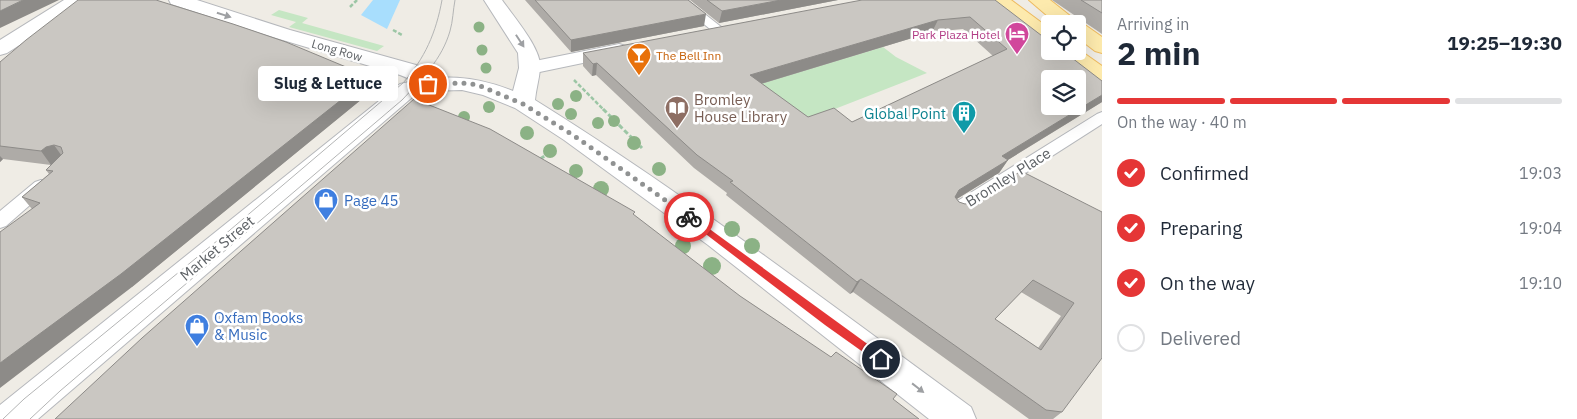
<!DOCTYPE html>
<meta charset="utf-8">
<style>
:root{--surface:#fff;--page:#f2f2f3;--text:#1f2937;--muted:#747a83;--line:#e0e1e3;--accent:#e53636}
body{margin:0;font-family:"IBM Plex Sans",sans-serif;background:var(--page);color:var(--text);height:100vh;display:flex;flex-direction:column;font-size:19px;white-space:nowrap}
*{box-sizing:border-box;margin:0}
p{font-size:16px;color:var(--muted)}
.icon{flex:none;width:28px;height:28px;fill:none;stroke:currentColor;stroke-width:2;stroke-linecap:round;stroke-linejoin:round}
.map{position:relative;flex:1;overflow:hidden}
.panel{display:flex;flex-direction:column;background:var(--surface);width:475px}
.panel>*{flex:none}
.controls{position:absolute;left:1041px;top:15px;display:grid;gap:10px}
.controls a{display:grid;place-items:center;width:45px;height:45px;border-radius:5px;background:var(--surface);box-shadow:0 5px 20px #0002;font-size:25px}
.pin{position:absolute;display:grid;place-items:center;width:42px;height:42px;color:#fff;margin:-21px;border:2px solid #fff;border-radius:50%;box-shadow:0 1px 5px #0007}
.courier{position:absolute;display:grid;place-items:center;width:50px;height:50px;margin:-25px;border:4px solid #e53636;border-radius:50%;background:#fff;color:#222;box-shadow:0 1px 6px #0007}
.bubble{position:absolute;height:35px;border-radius:5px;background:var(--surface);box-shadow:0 5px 20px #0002;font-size:16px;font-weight:700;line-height:35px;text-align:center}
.head em{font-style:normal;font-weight:700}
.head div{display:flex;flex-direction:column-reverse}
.head{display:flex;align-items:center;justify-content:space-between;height:85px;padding:0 15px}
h1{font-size:32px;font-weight:700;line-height:38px}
.bar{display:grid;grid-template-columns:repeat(4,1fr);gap:8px 5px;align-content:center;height:60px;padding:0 15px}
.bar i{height:6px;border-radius:4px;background:var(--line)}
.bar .active{background:var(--accent)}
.bar p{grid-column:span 4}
ol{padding:0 15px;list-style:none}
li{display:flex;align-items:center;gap:15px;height:55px}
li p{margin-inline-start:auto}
li .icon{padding:5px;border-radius:50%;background:var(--accent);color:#fff;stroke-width:4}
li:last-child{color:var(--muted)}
li i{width:28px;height:28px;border:2px solid var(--line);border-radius:50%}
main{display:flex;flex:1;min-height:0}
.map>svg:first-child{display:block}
.green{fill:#c5e6c3}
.water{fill:#a8defd}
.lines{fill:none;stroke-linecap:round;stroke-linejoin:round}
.service-casing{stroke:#b6b8bc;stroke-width:2}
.pedestrian-casing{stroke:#b6b8bc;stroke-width:2}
.tertiary-casing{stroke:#b6b8bc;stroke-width:2}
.primary-casing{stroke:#eebb60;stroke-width:2}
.path-far1{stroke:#9cc6a5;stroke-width:2.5;stroke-dasharray:4 2;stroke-linecap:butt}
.path{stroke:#9cc6a5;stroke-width:3;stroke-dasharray:5 2.5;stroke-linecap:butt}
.service{fill:#fff;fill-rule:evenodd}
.pedestrian{fill:#fff;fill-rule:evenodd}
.tertiary{fill:#fff;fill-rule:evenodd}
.primary{fill:#fdeaad;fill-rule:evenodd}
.tram{stroke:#b4b5b5;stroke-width:1}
.tree{fill:#8bb285}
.wall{fill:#aeaba7;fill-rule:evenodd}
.shaded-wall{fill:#8d8b88}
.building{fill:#cac7c2;stroke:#8d8b88;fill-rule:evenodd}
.oneway{fill:#9ea0a3}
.route{fill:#e53636}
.done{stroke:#909292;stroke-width:5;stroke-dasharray:0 9}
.labels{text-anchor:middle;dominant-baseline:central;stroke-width:5;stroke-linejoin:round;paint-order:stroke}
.far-hotel-label{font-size:12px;fill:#b23c85;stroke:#fff;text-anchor:end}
.far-street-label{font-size:12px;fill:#5d6165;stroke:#fff}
.far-food-label{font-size:12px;fill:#c56008;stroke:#fff;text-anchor:start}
.education-label{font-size:15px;fill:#785e54;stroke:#fff;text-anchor:start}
.culture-label{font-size:15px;fill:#0d838f;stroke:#fff;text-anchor:end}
.street-label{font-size:15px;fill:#5d6165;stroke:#fff}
.shop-label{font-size:15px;fill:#366cbe;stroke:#fff;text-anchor:start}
</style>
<main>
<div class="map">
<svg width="1102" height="419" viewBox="0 0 1102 419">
<rect width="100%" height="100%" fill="#efece5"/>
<path class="green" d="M279,10L308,18L302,23L384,46L377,51L289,27L296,22L271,15Z
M883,47L896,57L927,73L822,114L797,125L725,94Z"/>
<path class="water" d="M373,0H400L387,29L361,15Z"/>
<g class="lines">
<defs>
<path id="service" d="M674,0H687L725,30L723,33H715Z
M1102,112V124L963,213L957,215L951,213L948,209L951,205L1097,114Z
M41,180L47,182L49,186L47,190L6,226L0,228V211L35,182Z"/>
<path id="pedestrian" d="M64,0H86L84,4L7,53L0,55V40Z
M169,0H197L290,30L416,65L432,71L445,83L442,88C427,91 414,80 400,75L276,38L171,4Z
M619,44L626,46L629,50L626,54L530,74L522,73L519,68L522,63L530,62Z"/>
<path id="tertiary" d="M484,0H502C513,16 543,50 540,69C539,80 536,89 535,100C686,194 827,302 971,407L976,419H929L708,245L564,140L515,108L483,95L462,90L428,91L416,94L38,419H0V405L400,84C442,74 473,75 513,91L519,68L518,53Z"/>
<path id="primary" d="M990,0H1011L1050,29V45L1043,43Z
M1029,0H1050L1079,23L1085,25L1102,37V53L1095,51L1078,38V24H1057Z
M1078,49L1102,66V83L1094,81L1057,51H1078Z"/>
</defs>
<use href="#service" class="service-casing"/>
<use href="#pedestrian" class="pedestrian-casing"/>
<use href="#tertiary" class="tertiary-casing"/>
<use href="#primary" class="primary-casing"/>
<path class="path-far1" d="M350,7L357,0
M393,30L402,35
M574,80L604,110"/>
<path class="path" d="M603,109L642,148
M540,159L551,152"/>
<use href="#service" class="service"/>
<use href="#pedestrian" class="pedestrian"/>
<use href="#tertiary" class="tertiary"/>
<use href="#primary" class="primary"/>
<path class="tram" d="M3,419L24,399L223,236L403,83C425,58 436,33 442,0
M30,419L60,391L402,100C422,79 442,59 450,31C453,21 453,10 455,0"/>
</g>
<g class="tree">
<circle cx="479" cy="27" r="5.5"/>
<circle cx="482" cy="50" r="5.5"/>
<circle cx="486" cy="68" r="5.5"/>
<circle cx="576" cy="96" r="6"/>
<circle cx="558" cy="104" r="6"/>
<circle cx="489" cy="107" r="6"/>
<circle cx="571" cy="114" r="6"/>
<circle cx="464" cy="117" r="6"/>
<circle cx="614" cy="121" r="6"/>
<circle cx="598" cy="123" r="6"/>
<circle cx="527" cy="133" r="7"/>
<circle cx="634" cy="143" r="7"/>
<circle cx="550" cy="151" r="7"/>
<circle cx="659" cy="169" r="7"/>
<circle cx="576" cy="171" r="7"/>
<circle cx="601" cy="189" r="8"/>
<circle cx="732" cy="229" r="8"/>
<circle cx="683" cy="246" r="8"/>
<circle cx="752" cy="246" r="8"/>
<circle cx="712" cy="266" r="9"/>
</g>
<path class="wall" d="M525,0H688L704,26L571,52Z
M690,0H838L719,23Z
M995,0L1102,102L1008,160L999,173L957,199L959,202L965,204L1102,212L1062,412L1053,419H1029L853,292L850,294L726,195L727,193L694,168L596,75L592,76L583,66V53ZM963,29L993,56L852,122L808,117L761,84L932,32ZM1021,292L1061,316L1038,348L995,319Z
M1052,0H1102V34Z
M0,62L370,77L373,90L132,287L32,209L22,197L49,174L46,170L51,165L3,159L0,162Z"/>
<path class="shaded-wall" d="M23,0H59L0,28V11Z
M781,0H838L719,23L722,11Z
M706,14L704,26L571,52V40Z
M938,20L932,32L747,88L750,75Z
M597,63L596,75L592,76L593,64Z
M370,77L373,90L132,287L0,388V363Z
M1102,95V102L993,169L1002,156Z
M54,145L64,159L51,165L41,151L46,147Z
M0,156L3,159L0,162Z
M1008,160L999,173L950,203L959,190Z
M861,279L853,292L850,294L857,282Z"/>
<path class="building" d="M0,0H23L0,11Z
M78,0H156L233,24L286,42L370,77L121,274L0,363V232L40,203L22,197L53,171L46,170L63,153L61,147L54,145L46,147L41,151L0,146V62L26,40Z
M535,0H688L706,14L571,40Z
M707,0H781L722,11Z
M862,0H995L1050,42V51H1063L1102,81V95L1002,156L1008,160L959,190L955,197L959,202L965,204L973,202L1021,171L1102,212V358L1062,412L1046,410L861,279L857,282L730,182L733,181L697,155L597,63L593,64L583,53ZM970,17L1007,49L852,122L834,108L808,117L750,75L938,20ZM1050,79H1078V106H1050ZM1033,280L1074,303L1041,350L995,319Z
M1081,0H1102V13Z
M414,99L490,129L635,212L633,214L740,296L831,357L836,352L897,394L893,399L919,419H55L142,338Z"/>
<defs><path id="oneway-solid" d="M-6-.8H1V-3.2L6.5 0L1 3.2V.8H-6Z" transform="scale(1.25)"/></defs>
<g class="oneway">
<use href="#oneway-solid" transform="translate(224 15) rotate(18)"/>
<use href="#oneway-solid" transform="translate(520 41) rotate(57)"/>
<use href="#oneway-solid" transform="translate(918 388) rotate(38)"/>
</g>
<path class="route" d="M689,214L884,356V362H877L825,325L686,219L685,217Z"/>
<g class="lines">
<path class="done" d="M428,84L462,83L478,85L523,104L573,135L689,217"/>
</g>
<defs>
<symbol id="hotel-pin" viewBox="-11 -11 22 30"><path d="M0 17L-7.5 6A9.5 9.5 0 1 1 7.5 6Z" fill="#d1479c" stroke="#fff"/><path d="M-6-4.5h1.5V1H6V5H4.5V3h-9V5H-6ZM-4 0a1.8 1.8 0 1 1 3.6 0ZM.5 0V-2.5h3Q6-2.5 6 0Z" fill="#fff"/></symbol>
<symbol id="bar-pin" viewBox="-11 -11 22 30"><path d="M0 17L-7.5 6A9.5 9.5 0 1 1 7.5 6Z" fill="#e8710a" stroke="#fff"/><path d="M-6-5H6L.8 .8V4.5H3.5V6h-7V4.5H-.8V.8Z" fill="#fff"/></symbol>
<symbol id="library-pin" viewBox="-11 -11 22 30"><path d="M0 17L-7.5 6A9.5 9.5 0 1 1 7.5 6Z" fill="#8d6e63" stroke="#fff"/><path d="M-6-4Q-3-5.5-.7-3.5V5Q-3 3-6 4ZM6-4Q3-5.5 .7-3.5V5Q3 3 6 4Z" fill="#fff"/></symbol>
<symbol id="building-pin" viewBox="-11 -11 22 30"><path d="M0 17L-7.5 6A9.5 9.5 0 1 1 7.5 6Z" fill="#0f9aa8" stroke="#fff"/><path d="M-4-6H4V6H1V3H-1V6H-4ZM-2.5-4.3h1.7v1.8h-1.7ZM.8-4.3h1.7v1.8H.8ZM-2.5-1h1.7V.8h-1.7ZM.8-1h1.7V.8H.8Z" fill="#fff"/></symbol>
<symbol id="shop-pin" viewBox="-11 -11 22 30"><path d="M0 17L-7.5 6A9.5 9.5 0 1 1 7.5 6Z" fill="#3f7fe0" stroke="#fff"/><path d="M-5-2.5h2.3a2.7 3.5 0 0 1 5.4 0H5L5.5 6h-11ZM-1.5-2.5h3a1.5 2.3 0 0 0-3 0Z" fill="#fff"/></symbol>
</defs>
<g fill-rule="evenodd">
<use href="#hotel-pin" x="1003" y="20" width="28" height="38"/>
<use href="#bar-pin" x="625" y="41" width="28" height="38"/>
<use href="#library-pin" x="663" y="94" width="28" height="38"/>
<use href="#building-pin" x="950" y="99" width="28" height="38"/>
<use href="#shop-pin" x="312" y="186" width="28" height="38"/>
<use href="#shop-pin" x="183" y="312" width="28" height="38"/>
</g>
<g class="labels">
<g class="far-hotel-label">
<text x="1000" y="34">Park Plaza Hotel</text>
</g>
<g class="far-street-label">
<text transform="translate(337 50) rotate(16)">Long Row</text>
</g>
<g class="far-food-label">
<text x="656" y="55">The Bell Inn</text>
</g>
<g class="education-label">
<text x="694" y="99">Bromley<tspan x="694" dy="17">House Library</tspan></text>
</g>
<g class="culture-label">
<text x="946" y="113">Global Point</text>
</g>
<g class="street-label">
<text transform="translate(1008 177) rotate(-32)">Bromley Place</text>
<text transform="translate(217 248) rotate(-40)">Market Street</text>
</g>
<g class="shop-label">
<text x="344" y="200">Page 45</text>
<text x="214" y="317">Oxfam Books<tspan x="214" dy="17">&amp; Music</tspan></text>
</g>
</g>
</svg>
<div class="controls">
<a><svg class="icon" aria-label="locate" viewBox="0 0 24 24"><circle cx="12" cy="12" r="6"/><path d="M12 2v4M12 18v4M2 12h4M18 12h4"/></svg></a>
<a><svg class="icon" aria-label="layers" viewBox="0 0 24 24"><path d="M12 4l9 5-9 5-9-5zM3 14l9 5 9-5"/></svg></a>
</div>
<div class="pin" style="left:428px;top:84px;background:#ea580c"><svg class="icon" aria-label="bag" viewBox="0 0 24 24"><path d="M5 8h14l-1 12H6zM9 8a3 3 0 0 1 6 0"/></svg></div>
<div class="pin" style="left:881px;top:359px;background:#1f2937"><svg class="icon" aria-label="home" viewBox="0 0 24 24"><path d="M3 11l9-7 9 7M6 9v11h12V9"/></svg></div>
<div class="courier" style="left:689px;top:217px"><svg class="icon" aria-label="bike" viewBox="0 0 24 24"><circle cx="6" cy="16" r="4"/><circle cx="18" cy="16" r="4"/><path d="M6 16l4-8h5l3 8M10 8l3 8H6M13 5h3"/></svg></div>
<div class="bubble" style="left:258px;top:66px;width:140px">Slug &amp; Lettuce</div>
</div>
<section class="panel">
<div class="head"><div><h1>2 min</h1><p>Arriving in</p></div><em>19:25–19:30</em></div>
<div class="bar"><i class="active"></i><i class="active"></i><i class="active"></i><i></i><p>On the way · 40 m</p></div>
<ol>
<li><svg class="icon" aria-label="check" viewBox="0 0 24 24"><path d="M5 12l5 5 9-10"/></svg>Confirmed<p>19:03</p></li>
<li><svg class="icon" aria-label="check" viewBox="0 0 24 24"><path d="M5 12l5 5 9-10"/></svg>Preparing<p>19:04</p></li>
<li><svg class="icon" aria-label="check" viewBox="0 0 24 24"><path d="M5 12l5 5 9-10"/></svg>On the way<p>19:10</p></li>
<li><i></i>Delivered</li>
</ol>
</section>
</main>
